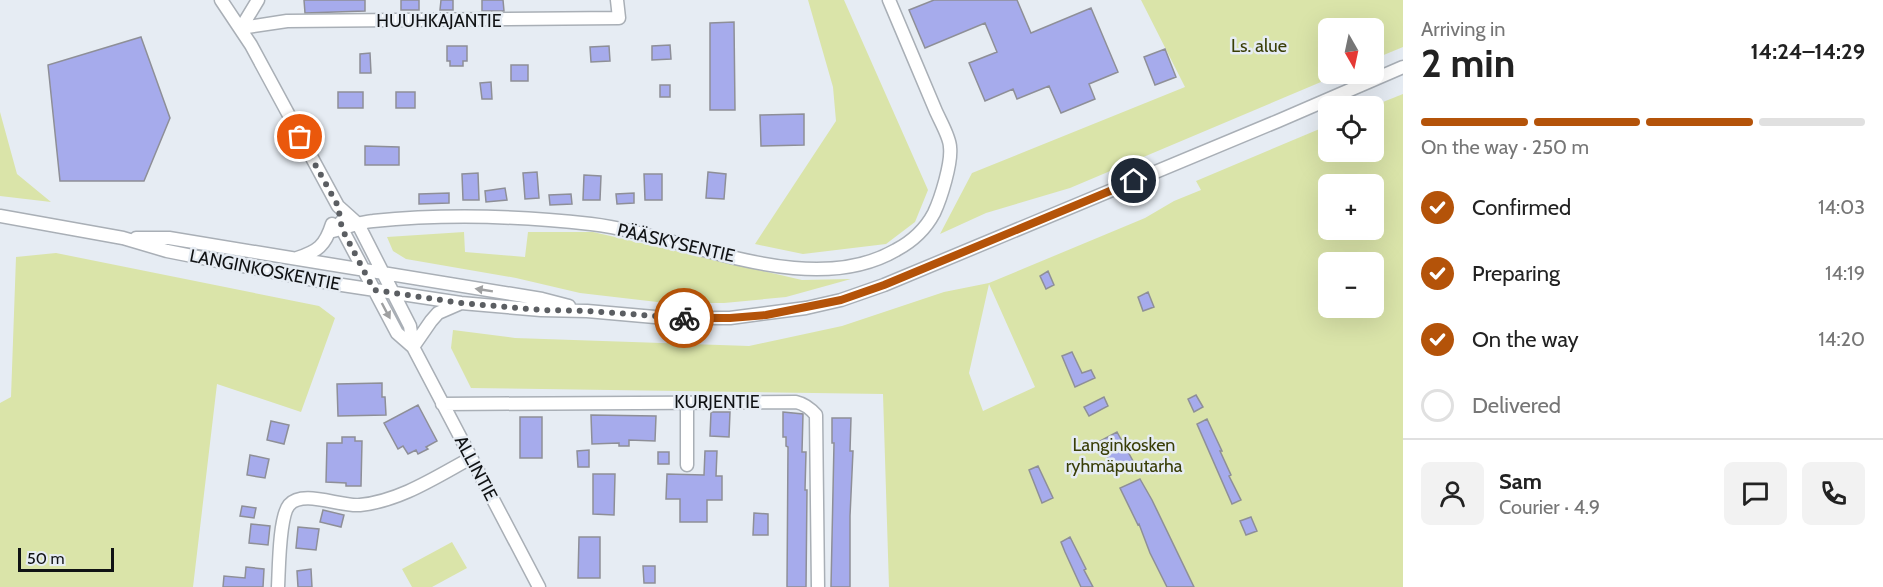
<!DOCTYPE html>
<meta charset="utf-8">
<style>
:root{--surface:#fff;--page:#f2f2f2;--text:#222;--muted:#767676;--line:#e0e0e0;--accent:#b45309}
body{margin:0;font-family:Cabin,sans-serif;background:var(--page);color:var(--text);height:100vh;display:flex;flex-direction:column;font-size:22px;white-space:nowrap}
*{box-sizing:border-box;margin:0}
p{font-size:20px;color:var(--muted)}
.icon{flex:none;width:33px;height:33px;fill:none;stroke:currentColor;stroke-width:2;stroke-linecap:round;stroke-linejoin:round}
.map{position:relative;flex:1;overflow:hidden}
.side{display:flex;flex-direction:column;background:var(--surface);width:480px}
.side>*{flex:none}
.needle{width:39px;rotate:171deg}
.buttons{position:absolute;left:1318px;top:18px;display:grid;gap:12px}
.buttons a{display:grid;place-items:center;width:66px;height:66px;border-radius:9px;background:var(--surface);box-shadow:0 6px 24px #0002;font-size:30px}
.scale{position:absolute;left:18px;bottom:15px;width:96px;box-sizing:border-box;padding-left:6px;border:3px solid #101214;border-top:0;font-size:16px;line-height:21px;white-space:nowrap;color:#101214;-webkit-text-stroke:4px #e6ecf3;paint-order:stroke}
.pin{position:absolute;display:grid;place-items:center;width:51px;height:51px;color:#fff;margin:-26px;border:3px solid #fff;border-radius:50%;box-shadow:0 2px 6px #0007}
.courier{position:absolute;display:grid;place-items:center;width:60px;height:60px;margin:-30px;border:4px solid #b45309;border-radius:50%;background:#fff;color:#222;box-shadow:0 2px 8px #0007}
.head em{font-style:normal;font-weight:700}
.head div{display:flex;flex-direction:column-reverse}
.head{display:flex;align-items:center;justify-content:space-between;height:102px;padding:0 18px}
h1{font-size:39px;font-weight:700;line-height:45px}
.bar{display:grid;grid-template-columns:repeat(4,1fr);gap:9px 6px;align-content:center;height:72px;padding:0 18px}
.bar i{height:8px;border-radius:4px;background:var(--line)}
.bar .current{background:var(--accent)}
.bar p{grid-column:span 4}
.line{display:flex;align-items:center;gap:15px;padding:0 18px;border-top:2px solid var(--line)}
.line div{flex:1}
.round{display:grid;place-items:center;flex:none;width:63px;height:63px;border-radius:9px;background:var(--page)}
ol{padding:0 18px;list-style:none}
li{display:flex;align-items:center;gap:18px;height:66px}
li p{margin-inline-start:auto}
li .icon{padding:6px;border-radius:50%;background:var(--accent);color:#fff;stroke-width:4}
li:last-child{color:var(--muted)}
li i{width:33px;height:33px;border:3px solid var(--line);border-radius:50%}
main{display:flex;flex:1;min-height:0}
.map>svg:first-child{display:block}
.green{fill:#dae4a9;fill-rule:evenodd}
.building{fill:#a6abec;stroke:#8e8f97;stroke-width:1.5}
.lines{fill:none;stroke-linecap:round;stroke-linejoin:round}
.minor-casing{stroke:#a9afb6;stroke-width:15}
.minor{stroke:#fff;stroke-width:12}
.oneway{fill:#9fa0a1}
.done{stroke:#5b5e62;stroke-width:6;stroke-dasharray:0 10.8}
.route{stroke:#b45309;stroke-width:8}
.labels{text-anchor:middle;dominant-baseline:central;stroke-width:5;stroke-linejoin:round;paint-order:stroke}
.street-label{font-size:18px;fill:#101214;stroke:#e6ecf3}
.park-label{font-size:18px;fill:#393e07;stroke:#e6ecf3}
</style>
<main>
<div class="map">
<svg width="1403" height="587" viewBox="0 0 1403 587">
<rect width="100%" height="100%" fill="#e6ecf3"/>
<path class="green" d="M808,0H844L928,190L915,222L886,244L803,254L755,244L836,121L833,87Z
M1141,0H1403V47L1374,59V28H1329V74H1340L1070,188L986,213L940,234L972,173L1185,87Z
M1403,94V587H889L883,394L471,388L451,348L453,330L515,338L749,346L842,326L944,292L989,283L1145,218L1174,201L1201,190L1196,181L1329,125V152H1374L1373,106ZM1329,184H1374V230H1329ZM1329,262H1374V308H1329ZM989,284L1035,387L983,411L969,373Z
M0,112L17,174L51,202L0,196Z
M464,232L465,252L525,257L528,232H593L802,280L851,279L786,297L724,303H666L580,293L516,278L406,259L393,251L387,237Z
M56,253L319,306L335,318L301,412L217,384L193,587H0V403L11,397L16,257Z
M452,542L467,568L432,587H412L402,569Z"/>
<path class="building" d="M304,0H365V11L305,13Z
M401,0H419V10H401Z
M441,0H453V10H440Z
M482,0H503L504,11H482Z
M934,0H1017L1031,33L1091,8L1118,72L1089,84L1095,99L1061,113L1049,86L1017,99L1013,89L985,101L969,63L997,52L985,23L925,48L909,10Z
M734,22L735,110H710V23Z
M141,37L170,118L144,181H60L48,65Z
M670,45L671,59L652,60V46Z
M447,46H467V61H463V66H450V61H447Z
M609,46L610,61L591,62L590,47Z
M1165,49L1176,77L1155,85L1144,57Z
M370,53L371,73H360V54Z
M511,65H528V81H511Z
M491,82L492,99H482L480,83Z
M660,85H670V97H660Z
M338,92H363V108H338Z
M396,92H415V108H396Z
M804,114V145L761,146L760,115Z
M365,146L399,147V165H365Z
M537,172L539,198L525,199L523,173Z
M708,172L726,174L724,199L706,198Z
M478,173L479,200H463L462,174Z
M644,174H662V200H645Z
M584,175L601,176L600,200H583Z
M505,188L507,200L486,202L485,191Z
M449,193V203L419,204V194Z
M634,193V203L617,204L616,194Z
M571,194L572,204L550,205L549,195Z
M1048,271L1054,285L1046,289L1040,276Z
M1148,292L1154,307L1143,311L1138,297Z
M1072,352L1082,373L1091,370L1095,378L1075,387L1062,356Z
M382,383V397H385L386,415L338,416L337,384Z
M1196,395L1203,407L1194,412L1188,399Z
M1104,397L1108,406L1089,416L1084,407Z
M418,405L437,441L426,447L428,449L418,454L416,450L408,454L403,446L398,449L384,423Z
M711,412H730L729,437L710,436Z
M783,412L803,414L802,452H806L805,490H807L806,587H787L788,447L786,446V437H783Z
M591,415L656,416L655,441L629,440V446H619V443L592,444Z
M520,417H542V458H520Z
M832,418H851L850,451H853L850,516V587H831L834,443H832Z
M1207,419L1222,451H1220L1231,475L1229,476L1241,500L1232,504L1197,424Z
M271,421L289,425L284,444L267,440Z
M1117,432L1133,461L1111,473L1107,464L1110,462L1100,441Z
M342,437H355V441H362L361,486H346V483L326,482L327,443H342Z
M589,450V467H578L577,451Z
M705,451H717L716,476H722V500H707V522H680V499H666L667,474L704,475Z
M658,452H669V464H658Z
M250,455L269,459L265,478L247,475Z
M1038,466L1053,498L1042,503L1029,470Z
M593,474H615L614,515L593,514Z
M1140,479L1152,500L1194,587H1167L1150,553L1139,524L1138,525L1120,488Z
M242,506L256,508L254,518L240,516Z
M323,510L344,515L341,527L320,522Z
M754,513L768,514V535H753Z
M1251,517L1257,531L1246,535L1240,521Z
M251,524L270,526L268,545L249,543Z
M298,527L319,529L316,550L296,548Z
M579,537H600V578H578Z
M1070,537L1086,569L1084,570L1093,587H1081L1065,552L1061,542Z
M643,566H655V583H644Z
M246,567L264,569L263,587H223L224,576L245,578Z
M311,569L312,587H298L297,571Z"/>
<g class="lines">
<defs>
<path id="minor" d="M221,0L251,45L338,206L358,224L410,326L413,347L539,587
M241,28L287,21L619,18L617,0
M241,28L258,0
M0,216L123,238L167,251L329,283L461,303L541,310L587,311L666,318H730L806,308L841,300L884,285L1278,121L1403,67
M341,222L342,229L397,333L413,347
M329,232C343,229 359,222 373,221C444,214 520,216 591,224C684,235 808,301 896,250C913,241 925,230 934,213C941,198 952,163 950,147C950,137 939,119 935,109C920,73 904,36 889,0
M136,238H169L542,299L569,306
M297,258C318,251 325,246 332,224
M413,347L431,321L438,313L461,303
M687,402V465
M442,404L796,402C805,404 810,408 816,415L818,587
M278,587C279,570 279,517 289,505C303,489 340,507 360,505C400,501 436,477 471,458"/>
</defs>
<use href="#minor" class="minor-casing"/>
<use href="#minor" class="minor"/>
</g>
<defs><path id="oneway-solid" d="M-6-.8H1V-3.2L6.5 0L1 3.2V.8H-6Z" transform="scale(1.5)"/></defs>
<g class="oneway">
<use href="#oneway-solid" transform="translate(484 290) rotate(-171)"/>
<use href="#oneway-solid" transform="translate(386 311) rotate(62)"/>
</g>
<g class="lines">
<path class="done" d="M300,137L338,206L342,229L374,290L461,303L541,310L587,311L684,318"/>
<path class="route" d="M684,318H730L766,315L841,300L884,285L1134,181"/>
</g>
<g class="labels">
<g class="street-label">
<text x="439" y="21">HUUHKAJANTIE</text>
<text transform="translate(676 243) rotate(13)">PÄÄSKYSENTIE</text>
<text transform="translate(265 270) rotate(11)">LANGINKOSKENTIE</text>
<text x="717" y="402">KURJENTIE</text>
<text transform="translate(476 468) rotate(62)">ALLINTIE</text>
</g>
<g class="park-label">
<text x="1259" y="46">Ls. alue</text>
<text x="1124" y="445">Langinkosken<tspan x="1124" dy="21">ryhmäpuutarha</tspan></text>
</g>
</g>
</svg>
<div class="buttons">
<a><svg class="needle" viewBox="-14 -14 28 28"><path d="M0-13l5 13h-10z" fill="#e53935"/><path d="M0 13l5-13h-10z" fill="#767676"/></svg></a>
<a><svg class="icon" aria-label="locate" viewBox="0 0 24 24"><circle cx="12" cy="12" r="6"/><path d="M12 2v4M12 18v4M2 12h4M18 12h4"/></svg></a>
<a>+</a>
<a>−</a>
</div>
<div class="scale">50 m</div>
<div class="pin" style="left:300px;top:137px;background:#ea580c"><svg class="icon" aria-label="bag" viewBox="0 0 24 24"><path d="M5 8h14l-1 12H6zM9 8a3 3 0 0 1 6 0"/></svg></div>
<div class="pin" style="left:1134px;top:181px;background:#1f2937"><svg class="icon" aria-label="home" viewBox="0 0 24 24"><path d="M3 11l9-7 9 7M6 9v11h12V9"/></svg></div>
<div class="courier" style="left:684px;top:318px"><svg class="icon" aria-label="bike" viewBox="0 0 24 24"><circle cx="6" cy="16" r="4"/><circle cx="18" cy="16" r="4"/><path d="M6 16l4-8h5l3 8M10 8l3 8H6M13 5h3"/></svg></div>
</div>
<section class="side">
<div class="head"><div><h1>2 min</h1><p>Arriving in</p></div><em>14:24–14:29</em></div>
<div class="bar"><i class="current"></i><i class="current"></i><i class="current"></i><i></i><p>On the way · 250 m</p></div>
<ol>
<li><svg class="icon" aria-label="check" viewBox="0 0 24 24"><path d="M5 12l5 5 9-10"/></svg>Confirmed<p>14:03</p></li>
<li><svg class="icon" aria-label="check" viewBox="0 0 24 24"><path d="M5 12l5 5 9-10"/></svg>Preparing<p>14:19</p></li>
<li><svg class="icon" aria-label="check" viewBox="0 0 24 24"><path d="M5 12l5 5 9-10"/></svg>On the way<p>14:20</p></li>
<li><i></i>Delivered</li>
</ol>
<div class="line" style="height:108px"><a class="round"><svg class="icon" aria-label="person" viewBox="0 0 24 24"><circle cx="12" cy="8" r="4"/><path d="M4 21q1-7 8-7t8 7"/></svg></a><div><b>Sam</b><p>Courier · 4.9</p></div><a class="round"><svg class="icon" aria-label="chat" viewBox="0 0 24 24"><path d="M4 5h16v11H9l-5 4z"/></svg></a><a class="round"><svg class="icon" aria-label="phone" viewBox="0 0 24 24"><path d="M5 4h4l2 5-3 2q2 4 5 5l2-3 5 2v4C11 20 4 13 5 4z"/></svg></a></div>
</section>
</main>
